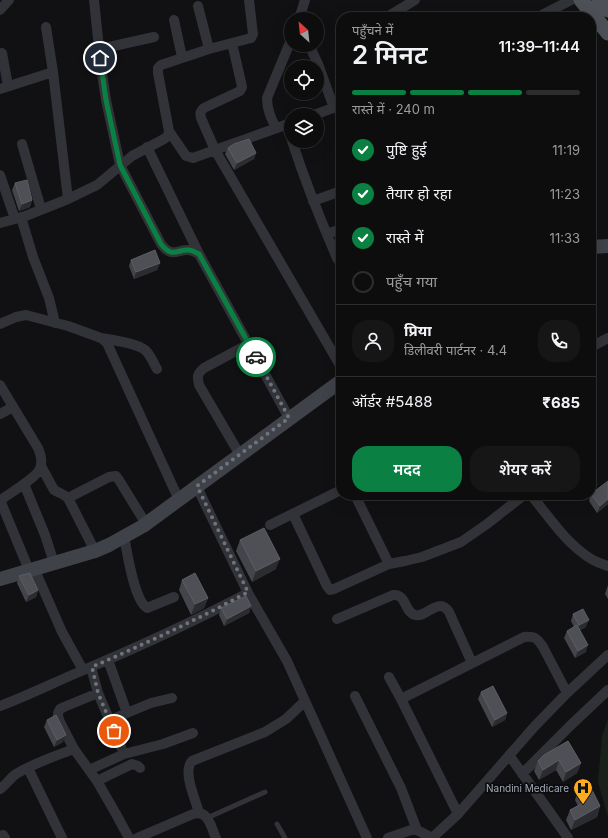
<!DOCTYPE html>
<html lang="hi">
<meta charset="utf-8">
<style>
:root{--surface:#0d0d0e;--page:#161617;--text:#f1f3f6;--muted:#9a9c9e;--line:#2d2d2e;--accent:#0b8043}
body{margin:0;font-family:Inter,"Noto Sans Devanagari",sans-serif;background:var(--page);color:var(--text);height:100vh;display:flex;flex-direction:column;font-size:15px;white-space:nowrap}
*{box-sizing:border-box;margin:0}
p{font-size:13px;color:var(--muted)}
.icon{flex:none;width:22px;height:22px;fill:none;stroke:currentColor;stroke-width:2;stroke-linecap:round;stroke-linejoin:round}
.map{position:relative;flex:1;overflow:hidden}
.side{position:absolute;left:336px;top:12px;width:260px;height:488px;display:flex;flex-direction:column;background:var(--surface);border-radius:16px;box-shadow:0 4px 16px #0002,0 0 0 1px var(--line)}
.side>*{flex:none}
.needle{width:26px;rotate:333deg}
.controls{position:absolute;left:284px;top:12px;display:grid;gap:8px}
.controls a{display:grid;place-items:center;width:40px;height:40px;border-radius:50%;background:var(--surface);box-shadow:0 4px 16px #0002,0 0 0 1px var(--line);font-size:20px}
.pin{position:absolute;display:grid;place-items:center;width:34px;height:34px;color:#fff;margin:-17px;border:2px solid #fff;border-radius:50%;box-shadow:0 1px 4px #0007}
.courier{position:absolute;display:grid;place-items:center;width:40px;height:40px;margin:-20px;border:3px solid #0b8043;border-radius:50%;background:#fff;color:#222;box-shadow:0 1px 5px #0007}
.overview em{font-style:normal;font-weight:600}
.overview div{display:flex;flex-direction:column-reverse}
.overview{display:flex;align-items:center;justify-content:space-between;height:68px;padding:0 16px}
h1{font-size:26px;font-weight:600;line-height:30px}
.bar{display:grid;grid-template-columns:repeat(4,1fr);gap:6px 4px;align-content:center;height:48px;padding:0 16px}
.bar i{height:5px;border-radius:3px;background:var(--line)}
.bar .active{background:var(--accent)}
.bar p{grid-column:span 4}
.line{display:flex;align-items:center;gap:10px;padding:0 16px;border-top:1px solid var(--line)}
.line div{flex:1}
.round{display:grid;place-items:center;flex:none;width:42px;height:42px;border-radius:16px;background:var(--page)}
ol{padding:0 16px;list-style:none}
li{display:flex;align-items:center;gap:12px;height:44px}
li p{margin-inline-start:auto}
li .icon{padding:4px;border-radius:50%;background:var(--accent);color:#fff;stroke-width:4}
li:last-child{color:var(--muted)}
li i{width:22px;height:22px;border:2px solid var(--line);border-radius:50%}
.primary-button{display:flex;gap:8px;margin-top:auto;padding:8px 16px}
.primary-button a{flex:1;height:46px;border-radius:16px;background:var(--accent);color:#fff;font-size:16px;font-weight:600;line-height:46px;text-align:center}
.primary-button a+a{background:var(--page);color:var(--text)}
.map>svg:first-child{display:block}
.garden{fill:#19211a}
.lines{fill:none;stroke-linecap:round;stroke-linejoin:round}
.lane{stroke:#323338;stroke-width:5}
.street{stroke:#323338;stroke-width:10}
.secondary{stroke:#404249;stroke-width:14}
.primary{stroke:#4e5058;stroke-width:15}
.wall{fill:#44454b}
.shaded-wall{fill:#2b2c30}
.building{fill:#4e5056;stroke:#5b5e65}
.done{stroke:#6f737c;stroke-width:4;stroke-dasharray:0 7.2}
.route{stroke:#0b8043;stroke-width:5}
.labels{text-anchor:middle;dominant-baseline:central;stroke-width:3.5;stroke-linejoin:round;paint-order:stroke}
.poi-label{font-size:10px;fill:#a1a8b5;stroke:#0c0c0e;text-anchor:end}
</style>
<div class="map">
<svg width="608" height="838" viewBox="0 0 608 838">
<rect width="100%" height="100%" fill="#111113"/>
<path class="garden" d="M608,719V817L598,782L602,736Z"/>
<g class="lines">
<path class="lane" d="M207,818L265,792
M277,824L285,838"/>
<path class="street" d="M94,0L101,67L106,100L120,165L161,244C174,261 179,246 193,251C195,252 197,253 199,254L289,418
M198,6L209,49
M0,10L9,0
M387,17L415,0
M538,17L571,0
M299,19L305,0
M174,20L182,57
M46,27L53,72
M309,45L318,64L334,108
M100,49L154,37
M2,53L8,86
M0,89L53,72L68,199
M314,115L341,105
M291,123L215,150L341,367
M276,128C271,118 267,110 267,98L291,40
M169,131L186,156L193,158L215,150L201,118C200,113 200,111 204,108L240,91L242,87L241,82L232,43
M292,141C305,181 320,219 337,258L339,261H341
M22,144L41,209
M147,147L199,254
M0,175L15,219
M313,201L341,191
M21,217L33,257L49,298L55,323
M0,223L23,217L68,199L97,185L132,156L164,139L168,136L169,131L158,73V68L161,65L209,49L251,38L253,34L249,0
M327,234L341,229
M0,324L16,317L26,315L68,326L101,338L107,343L179,500
M101,338C111,340 137,343 145,350C150,354 153,362 157,369
M591,347L608,338
M0,385L38,448C47,469 37,475 21,486C14,491 7,496 0,500
M0,414L13,407
M240,455L199,385C197,376 197,374 204,368L249,344
M41,466L54,490C59,493 64,494 68,498L95,551
M24,484L45,535L54,563
M197,487L248,593L287,661L367,838
M355,495L389,564
M531,495C550,518 567,545 593,560C598,563 603,564 608,566
M68,498L109,477L116,476L119,480L146,524
M0,500L29,570
M293,514L327,586L330,590L334,589L389,564L405,561L422,557L461,542L487,524L524,495
M270,525L341,490
M124,536C127,552 134,600 147,608L152,606L174,597
M34,568L62,632L83,670
M337,619L393,595C407,594 404,612 415,615C427,618 438,596 449,612L472,663
M108,660L127,713
M91,667L98,693L124,754
M389,677L401,699L458,814
M98,693L64,707L60,709L58,713V716L60,722L74,749L97,781L116,814L129,838
M355,696L401,788L417,830
M401,699L524,637C535,636 537,638 543,647L567,693
M0,706C27,696 53,683 79,672C136,648 193,622 248,593
M110,720L151,703L172,698
M509,755L549,811L568,838
M28,768L62,838
M89,770L124,754L163,744L193,733
M522,774L571,725L608,690
M97,781L132,764L138,766L140,768
M0,789C6,785 10,778 16,774C34,763 55,756 74,749
M199,813C196,800 182,772 192,761L265,732L286,719L305,701
M3,835L5,838
M137,838L193,814C208,809 211,827 216,838
M388,838L411,830H417L432,838
M432,838L458,814L534,727L567,693L608,655"/>
<path class="secondary" d="M591,247L608,246
M0,579L95,551L109,545L143,526L341,381"/>
<path class="primary" d="M581,0L608,33
M599,0L608,10"/>
</g>
<path class="wall" d="M228,148L256,153L254,159L234,170L225,154Z
M15,183L32,200L30,207L19,211L12,190Z
M131,260L160,263L157,270L134,279L129,266Z
M591,494L608,504L597,513L589,501Z
M240,540L276,569L252,582L236,551Z
M19,576L38,590L36,597L26,602L17,583Z
M182,580L208,598L204,608L191,615L179,590Z
M608,585V599L605,594Z
M251,606L249,613L224,626L219,615L221,608Z
M573,614L586,627L580,630L586,652L575,658L564,638L567,631L574,627L571,621Z
M481,692L507,713L505,720L492,727L478,699Z
M47,720L63,742L54,747L44,727Z
M544,755L581,763L577,773L563,782L556,770L539,780L534,771L538,761Z
M578,790L600,806L597,817L571,830L566,820L570,810L578,806L575,800Z"/>
<path class="shaded-wall" d="M256,153L254,159L234,170L237,163Z
M32,200L30,207L19,211L22,204Z
M160,263L157,270L134,279L136,272Z
M608,499V504L597,513L600,506Z
M280,559L276,569L252,582L256,571Z
M38,590L36,597L26,602L29,595Z
M208,598L204,608L191,615L195,604Z
M251,606L249,613L224,626L227,619Z
M589,620L586,627L577,632L579,625Z
M588,645L586,652L575,658L578,651Z
M507,713L505,720L492,727L495,720Z
M66,735L63,742L54,747L57,740Z
M559,760L556,770L539,780L543,770Z
M581,763L577,773L563,782L566,772Z
M600,806L597,817L571,830L575,820Z"/>
<path class="building" d="M249,139L256,153L237,163L228,148L234,144Z
M27,180L32,200L22,204L15,183Z
M155,250L160,263L136,272L131,260Z
M608,481V499L600,506L591,494Z
M264,528L280,559L256,571L240,540Z
M30,573L38,590L29,595L19,576Z
M195,573L208,598L195,604L182,580Z
M246,596L251,606L227,619L221,608Z
M583,609L589,620L579,625L573,614Z
M577,625L588,645L578,651L567,631Z
M493,686L507,713L495,720L481,692Z
M56,715L66,735L57,740L47,720Z
M568,741L581,763L566,772L559,760L543,770L538,761L544,755Z
M589,784L600,806L575,820L570,810L585,802L578,790Z"/>
<g class="lines">
<path class="done" d="M114,731L98,693L92,667C144,644 197,620 248,592L197,486L289,418L256,357"/>
<path class="route" d="M100,58L106,100L120,165L161,244C174,261 179,246 193,251C195,252 197,253 199,254L256,357"/>
</g>
<defs>
<symbol id="hospital-pin" viewBox="-11 -11 22 30"><path d="M0 17L-7.5 6A9.5 9.5 0 1 1 7.5 6Z" fill="#ffab1d" stroke="#0c0c0e"/><path d="M-5-5h3v3.5h4V-5h3V5h-3V1.5h-4V5h-3Z" fill="#111"/></symbol>
</defs>
<g fill-rule="evenodd">
<use href="#hospital-pin" x="572" y="777" width="22" height="30"/>
</g>
<g class="labels">
<g class="poi-label">
<text x="569" y="788">Nandini Medicare</text>
</g>
</g>
</svg>
<div class="controls">
<a><svg class="needle" viewBox="-14 -14 28 28"><path d="M0-13l5 13h-10z" fill="#e53935"/><path d="M0 13l5-13h-10z" fill="#9a9c9e"/></svg></a>
<a><svg class="icon" aria-label="locate" viewBox="0 0 24 24"><circle cx="12" cy="12" r="6"/><path d="M12 2v4M12 18v4M2 12h4M18 12h4"/></svg></a>
<a><svg class="icon" aria-label="layers" viewBox="0 0 24 24"><path d="M12 4l9 5-9 5-9-5zM3 14l9 5 9-5"/></svg></a>
</div>
<div class="pin" style="left:114px;top:731px;background:#ea580c"><svg class="icon" aria-label="bag" viewBox="0 0 24 24"><path d="M5 8h14l-1 12H6zM9 8a3 3 0 0 1 6 0"/></svg></div>
<div class="pin" style="left:100px;top:58px;background:#1f2937"><svg class="icon" aria-label="home" viewBox="0 0 24 24"><path d="M3 11l9-7 9 7M6 9v11h12V9"/></svg></div>
<div class="courier" style="left:256px;top:357px"><svg class="icon" aria-label="car" viewBox="0 0 24 24"><path d="M5 17H2v-5l4-1 3-4h7l3 4 3 1v5h-3M9 17h6M6 11h13"/><circle cx="7" cy="17" r="2"/><circle cx="17" cy="17" r="2"/></svg></div>
<section class="side">
<div class="overview"><div><h1>2 मिनट</h1><p>पहुँचने में</p></div><em>11:39–11:44</em></div>
<div class="bar"><i class="active"></i><i class="active"></i><i class="active"></i><i></i><p>रास्ते में · 240 m</p></div>
<ol>
<li><svg class="icon" aria-label="check" viewBox="0 0 24 24"><path d="M5 12l5 5 9-10"/></svg>पुष्टि हुई<p>11:19</p></li>
<li><svg class="icon" aria-label="check" viewBox="0 0 24 24"><path d="M5 12l5 5 9-10"/></svg>तैयार हो रहा<p>11:23</p></li>
<li><svg class="icon" aria-label="check" viewBox="0 0 24 24"><path d="M5 12l5 5 9-10"/></svg>रास्ते में<p>11:33</p></li>
<li><i></i>पहुँच गया</li>
</ol>
<div class="line" style="height:72px"><a class="round"><svg class="icon" aria-label="person" viewBox="0 0 24 24"><circle cx="12" cy="8" r="4"/><path d="M4 21q1-7 8-7t8 7"/></svg></a><div><b>प्रिया</b><p>डिलीवरी पार्टनर · 4.4</p></div><a class="round"><svg class="icon" aria-label="phone" viewBox="0 0 24 24"><path d="M5 4h4l2 5-3 2q2 4 5 5l2-3 5 2v4C11 20 4 13 5 4z"/></svg></a></div>
<div class="line" style="height:52px"><div>ऑर्डर #5488</div><b>₹685</b></div>
<div class="primary-button"><a>मदद</a><a>शेयर करें</a></div>
</section>
</div>
